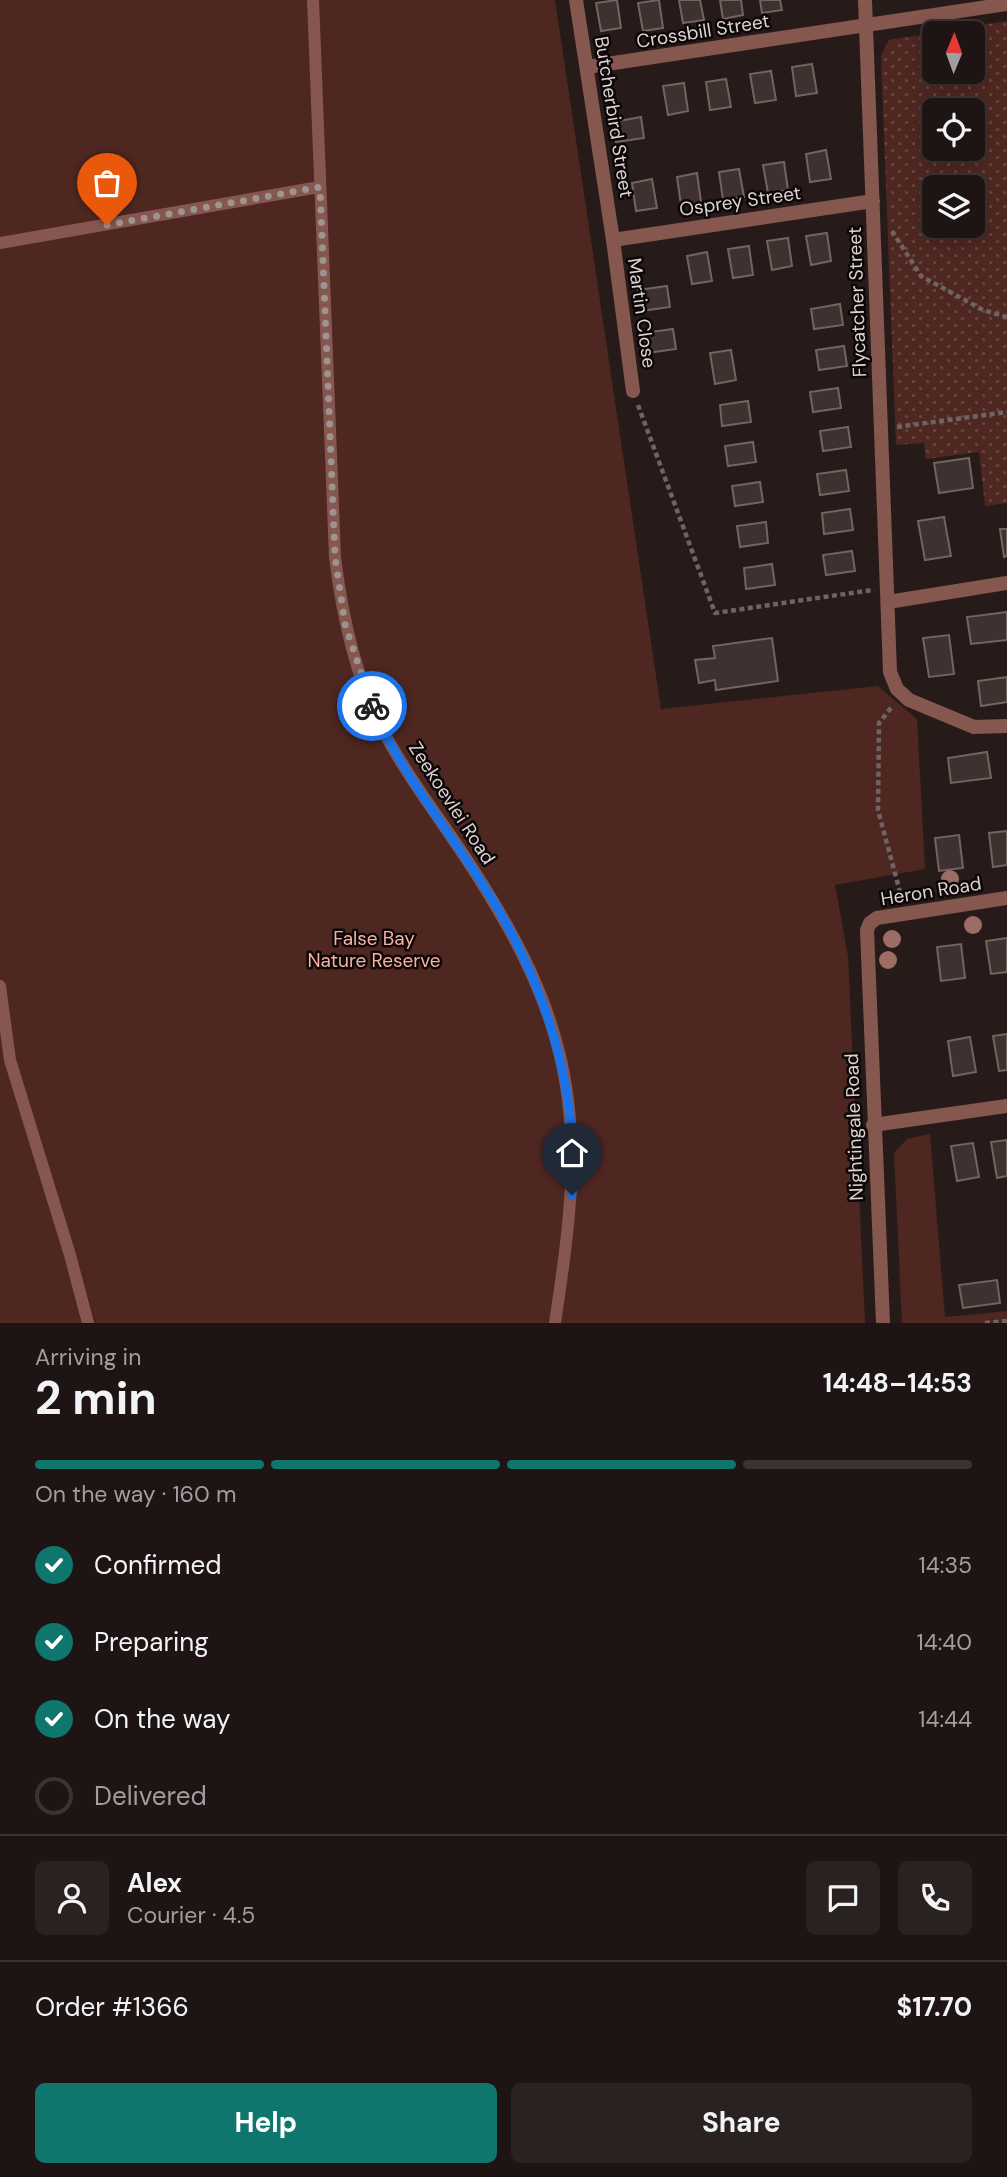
<!DOCTYPE html>
<meta charset="utf-8">
<style>
:root{--surface:#1d1413;--page:#2a2121;--text:#f1f3f6;--muted:#a09ea0;--line:#3b3333;--accent:#0f766e}
body{margin:0;font-family:"DM Sans",sans-serif;background:var(--page);color:var(--text);height:100vh;display:flex;flex-direction:column;font-size:26px;white-space:nowrap}
*{box-sizing:border-box;margin:0}
p{font-size:23px;color:var(--muted)}
.icon{flex:none;width:38px;height:38px;fill:none;stroke:currentColor;stroke-width:2;stroke-linecap:round;stroke-linejoin:round}
.map{position:relative;height:1323px;overflow:hidden}
.sheet{display:flex;flex-direction:column;background:var(--surface);flex:1}
.sheet>*{flex:none}
.needle{width:46px;rotate:1deg}
.buttons{position:absolute;left:922px;top:21px;display:grid;gap:14px}
.buttons a{display:grid;place-items:center;width:63px;height:63px;border-radius:10px;background:var(--surface);box-shadow:0 4px 18px #0003,0 0 0 2px var(--line);font-size:35px}
.pin{position:absolute;display:grid;place-items:center;width:60px;height:60px;color:#fff;margin:-72px -30px;border-radius:50% 50% 50% 0;rotate:-45deg;box-shadow:0 0 7px #0007}
.pin .icon{rotate:45deg}
.courier{position:absolute;display:grid;place-items:center;width:70px;height:70px;margin:-35px;border:5px solid #1a73e8;border-radius:50%;background:#fff;color:#222;box-shadow:0 2px 9px #0007}
.head em{font-style:normal;font-weight:700}
.head div{display:flex;flex-direction:column-reverse}
.head{display:flex;align-items:center;justify-content:space-between;height:119px;padding:0 35px}
h1{font-size:46px;font-weight:700;line-height:52px}
.bar{display:grid;grid-template-columns:repeat(4,1fr);gap:10px 7px;align-content:center;height:84px;padding:0 35px}
.bar i{height:9px;border-radius:5px;background:var(--line)}
.bar .current{background:var(--accent)}
.bar p{grid-column:span 4}
.line{display:flex;align-items:center;gap:18px;padding:0 35px;border-top:2px solid var(--line)}
.line div{flex:1}
.round{display:grid;place-items:center;flex:none;width:74px;height:74px;border-radius:10px;background:var(--page)}
ol{padding:0 35px;list-style:none}
li{display:flex;align-items:center;gap:21px;height:77px}
li p{margin-inline-start:auto}
li .icon{padding:7px;border-radius:50%;background:var(--accent);color:#fff;stroke-width:4}
li:last-child{color:var(--muted)}
li i{width:38px;height:38px;border:4px solid var(--line);border-radius:50%}
.button{display:flex;gap:14px;margin-top:auto;padding:14px 35px}
.button a{flex:1;height:80px;border-radius:10px;background:var(--accent);color:#fff;font-size:28px;font-weight:700;line-height:80px;text-align:center}
.button a+a{background:var(--page);color:var(--text)}
.map>svg:first-child{display:block}
.grass{fill:url(#grass-dots);fill-rule:evenodd}
.green{fill:#4f2721}
.building{fill:#3e312f;stroke:#736361;stroke-width:2}
.lines{fill:none;stroke-linecap:round;stroke-linejoin:round}
.path{stroke:#6f6463;stroke-width:4.5;stroke-dasharray:5 3.5;stroke-linecap:butt}
.lane{stroke:#86574f;stroke-width:12}
.street{stroke:#86574f;stroke-width:14}
.tree{fill:#9c6c65}
.done{stroke:#9d9391;stroke-width:7;stroke-dasharray:0 12.6}
.route{stroke:#1a73e8;stroke-width:9}
.labels{text-anchor:middle;dominant-baseline:central;stroke-width:5;stroke-linejoin:round;paint-order:stroke}
.street-label{font-size:19px;fill:#dcd3d2;stroke:#0c0707}
.park-label{font-size:19px;fill:#fcafa3;stroke:#0c0707}
</style>
<div class="map">
<svg width="1007" height="1323" viewBox="0 0 1007 1323">
<defs>
<pattern id="grass-dots" width="8" height="8" patternUnits="userSpaceOnUse" patternTransform="scale(1.75)"><rect width="8" height="8" fill="#4f2721"/><path d="M2 2h.1M6 6h.1" fill="none" stroke="#684540" stroke-width="1.8" stroke-linecap="round"/></pattern>
</defs>
<rect width="100%" height="100%" fill="#271b19"/>
<path class="grass" d="M1007,21V503L985,506L979,452L926,459L924,443L896,445L881,56L889,40ZM973,33V72H934V33ZM973,110V149H934V110ZM973,187V226H934V187Z"/>
<path class="green" d="M0,0H555L661,709L878,686L917,719L925,869L835,885L848,956L865,1323H0Z
M930,1134L945,1317L1007,1311V1323H902L894,1153L907,1139Z"/>
<path class="building" d="M617,0L621,28L601,31L596,3Z
M659,0L663,28L643,31L638,3Z
M679,0H700L704,20L683,23Z
M720,0H741L743,15L723,19Z
M760,0H780L782,10L762,13Z
M812,64L817,93L796,96L792,67Z
M771,71L776,100L755,103L750,74Z
M726,79L731,107L710,110L706,82Z
M684,83L688,111L668,115L663,86Z
M641,117L644,138L616,142L613,122Z
M826,150L831,179L810,182L806,154Z
M784,162L788,190L768,193L763,165Z
M739,169L744,197L723,200L719,172Z
M697,173L701,202L681,205L677,177Z
M652,179L657,208L636,211L632,183Z
M827,233L831,261L811,265L806,236Z
M788,238L792,266L772,270L767,241Z
M749,246L753,275L733,278L728,249Z
M707,252L712,281L692,284L687,256Z
M667,286L670,307L641,311L638,290Z
M840,304L843,325L814,329L811,309Z
M673,329L676,349L647,353L644,333Z
M844,346L847,366L819,370L816,350Z
M731,350L736,380L715,384L710,353Z
M838,388L841,408L813,412L810,392Z
M748,401L751,422L722,426L720,405Z
M848,427L851,447L823,451L820,431Z
M753,442L756,462L728,466L725,446Z
M969,458L973,488L939,493L934,463Z
M846,470L849,491L820,495L817,474Z
M760,482L763,502L735,506L732,486Z
M850,509L853,530L824,534L822,513Z
M944,517L951,556L925,560L918,521Z
M766,522L768,543L740,547L737,526Z
M1000,529H1007V556L1004,557Z
M852,551L855,571L826,575L823,555Z
M772,564L775,585L746,589L744,568Z
M1007,612V640L971,644L967,617Z
M949,635L954,674L929,677L923,638Z
M772,638L778,681L716,690L715,680L699,683L695,660L715,658L713,646Z
M1007,677V702L981,706L978,681Z
M987,752L991,778L951,783L948,758Z
M1007,831V865L993,867L989,833Z
M959,835L963,868L939,871L935,838Z
M1007,938V972L991,974L986,941Z
M961,944L965,978L941,981L937,947Z
M1007,1034V1070L999,1071L993,1036Z
M970,1037L976,1072L953,1076L948,1041Z
M1007,1140V1176L997,1178L991,1142Z
M973,1143L979,1177L957,1181L951,1146Z
M997,1280L1000,1303L963,1308L959,1285Z"/>
<g class="lines">
<path class="path" d="M892,231L921,276L983,310L1007,317
M638,405L715,613L872,590
M897,427L1007,412
M891,708L879,723L878,810L900,892L896,897
M985,1323L1007,1321"/>
<path class="lane" d="M313,0L335,557C342,615 354,672 380,725C408,779 446,826 478,877C511,929 541,984 557,1044C583,1139 569,1228 555,1323
M0,243L319,187
M0,986L10,1060L70,1255L88,1323"/>
<path class="street" d="M576,0L613,240L633,391
M865,0L890,672L897,689L909,700L974,727L1007,726
M587,67L1007,4
M613,240L873,201
M888,602L1007,583
M873,1125L1007,1106
M883,1323L867,930L870,923L877,918L1007,898"/>
</g>
<g class="tree">
<circle cx="950" cy="879" r="9"/>
<circle cx="973" cy="925" r="9"/>
<circle cx="892" cy="939" r="9"/>
<circle cx="888" cy="960" r="9"/>
</g>
<g class="lines">
<path class="done" d="M107,225L320,187L335,557L345,624L372,706"/>
<path class="route" d="M372,706C398,767 440,819 476,874C540,970 579,1078 572,1195"/>
</g>
<g class="labels">
<g class="street-label">
<text transform="translate(703 31) rotate(-9)">Crossbill Street</text>
<text transform="translate(614 117) rotate(81)">Butcherbird Street</text>
<text transform="translate(740 201) rotate(-8)">Osprey Street</text>
<text transform="translate(857 302) rotate(-92)">Flycatcher Street</text>
<text transform="translate(642 313) rotate(82)">Martin Close</text>
<text transform="translate(452 803) rotate(57)">Zeekoevlei Road</text>
<text transform="translate(931 891) rotate(-9)">Heron Road</text>
<text transform="translate(854 1127) rotate(-92)">Nightingale Road</text>
</g>
<g class="park-label">
<text x="374" y="938">False Bay<tspan x="374" dy="22">Nature Reserve</tspan></text>
</g>
</g>
</svg>
<div class="buttons">
<a><svg class="needle" viewBox="-14 -14 28 28"><path d="M0-13l5 13h-10z" fill="#e53935"/><path d="M0 13l5-13h-10z" fill="#a09ea0"/></svg></a>
<a><svg class="icon" aria-label="locate" viewBox="0 0 24 24"><circle cx="12" cy="12" r="6"/><path d="M12 2v4M12 18v4M2 12h4M18 12h4"/></svg></a>
<a><svg class="icon" aria-label="layers" viewBox="0 0 24 24"><path d="M12 4l9 5-9 5-9-5zM3 14l9 5 9-5"/></svg></a>
</div>
<div class="pin" style="left:107px;top:225px;background:#ea580c"><svg class="icon" aria-label="bag" viewBox="0 0 24 24"><path d="M5 8h14l-1 12H6zM9 8a3 3 0 0 1 6 0"/></svg></div>
<div class="pin" style="left:572px;top:1195px;background:#1f2937"><svg class="icon" aria-label="home" viewBox="0 0 24 24"><path d="M3 11l9-7 9 7M6 9v11h12V9"/></svg></div>
<div class="courier" style="left:372px;top:706px"><svg class="icon" aria-label="bike" viewBox="0 0 24 24"><circle cx="6" cy="16" r="4"/><circle cx="18" cy="16" r="4"/><path d="M6 16l4-8h5l3 8M10 8l3 8H6M13 5h3"/></svg></div>
</div>
<section class="sheet">
<div class="head"><div><h1>2 min</h1><p>Arriving in</p></div><em>14:48–14:53</em></div>
<div class="bar"><i class="current"></i><i class="current"></i><i class="current"></i><i></i><p>On the way · 160 m</p></div>
<ol>
<li><svg class="icon" aria-label="check" viewBox="0 0 24 24"><path d="M5 12l5 5 9-10"/></svg>Confirmed<p>14:35</p></li>
<li><svg class="icon" aria-label="check" viewBox="0 0 24 24"><path d="M5 12l5 5 9-10"/></svg>Preparing<p>14:40</p></li>
<li><svg class="icon" aria-label="check" viewBox="0 0 24 24"><path d="M5 12l5 5 9-10"/></svg>On the way<p>14:44</p></li>
<li><i></i>Delivered</li>
</ol>
<div class="line" style="height:126px"><a class="round"><svg class="icon" aria-label="person" viewBox="0 0 24 24"><circle cx="12" cy="8" r="4"/><path d="M4 21q1-7 8-7t8 7"/></svg></a><div><b>Alex</b><p>Courier · 4.5</p></div><a class="round"><svg class="icon" aria-label="chat" viewBox="0 0 24 24"><path d="M4 5h16v11H9l-5 4z"/></svg></a><a class="round"><svg class="icon" aria-label="phone" viewBox="0 0 24 24"><path d="M5 4h4l2 5-3 2q2 4 5 5l2-3 5 2v4C11 20 4 13 5 4z"/></svg></a></div>
<div class="line" style="height:91px"><div>Order #1366</div><b>$17.70</b></div>
<div class="button"><a>Help</a><a>Share</a></div>
</section>
